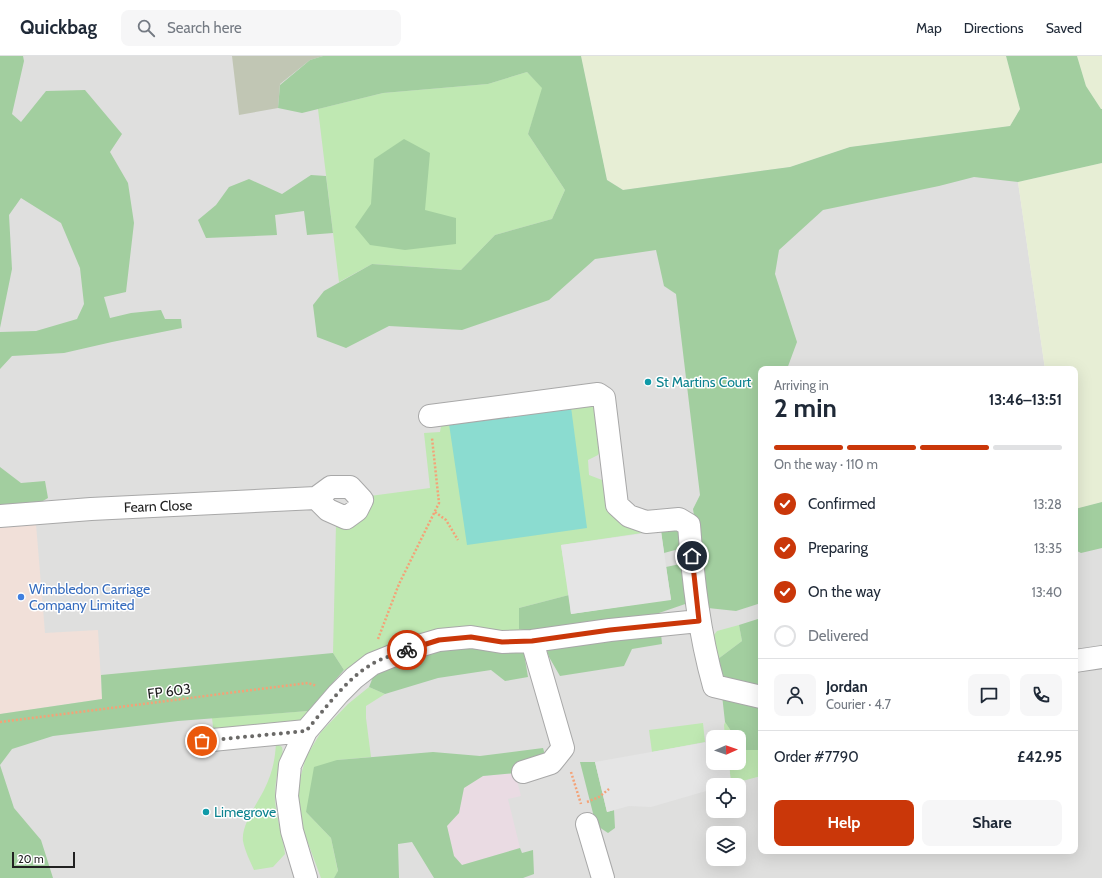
<!DOCTYPE html>
<meta charset="utf-8">
<style>
:root{--surface:#fff;--page:#f6f6f7;--text:#1f2937;--muted:#747a83;--line:#e0e1e3;--accent:#ca3709}
body{margin:0;font-family:Cabin,sans-serif;background:var(--page);color:var(--text);height:100vh;display:flex;flex-direction:column;font-size:15px;white-space:nowrap}
*{box-sizing:border-box;margin:0}
p{font-size:13px;color:var(--muted)}
.icon{flex:none;width:22px;height:22px;fill:none;stroke:currentColor;stroke-width:2;stroke-linecap:round;stroke-linejoin:round}
.map{position:relative;flex:1;overflow:hidden}
.sheet{position:absolute;left:758px;top:310px;width:320px;height:488px;display:flex;flex-direction:column;background:var(--surface);border-radius:8px;box-shadow:0 4px 16px #0002}
.sheet>*{flex:none}
.needle{width:26px;rotate:88deg}
.fabs{position:absolute;left:706px;top:674px;display:grid;gap:8px}
.fabs a{display:grid;place-items:center;width:40px;height:40px;border-radius:8px;background:var(--surface);box-shadow:0 4px 16px #0002;font-size:20px}
.scale{position:absolute;left:12px;bottom:10px;width:63px;box-sizing:border-box;padding-left:4px;border:2px solid #212121;border-top:0;font-size:11px;line-height:14px;white-space:nowrap;color:#212121;-webkit-text-stroke:3px #fff;paint-order:stroke}
.pin{position:absolute;display:grid;place-items:center;width:34px;height:34px;color:#fff;margin:-17px;border:2px solid #fff;border-radius:50%;box-shadow:0 1px 4px #0007}
.courier{position:absolute;display:grid;place-items:center;width:40px;height:40px;margin:-20px;border:3px solid #ca3709;border-radius:50%;background:#fff;color:#222;box-shadow:0 1px 5px #0007}
.overview em{font-style:normal;font-weight:800}
.overview div{display:flex;flex-direction:column-reverse}
.overview{display:flex;align-items:center;justify-content:space-between;height:68px;padding:0 16px}
h1{font-size:26px;font-weight:800;line-height:30px}
.bar{display:grid;grid-template-columns:repeat(4,1fr);gap:6px 4px;align-content:center;height:48px;padding:0 16px}
.bar i{height:5px;border-radius:3px;background:var(--line)}
.bar .active{background:var(--accent)}
.bar p{grid-column:span 4}
.line{display:flex;align-items:center;gap:10px;padding:0 16px;border-top:1px solid var(--line)}
.line div{flex:1}
.round{display:grid;place-items:center;flex:none;width:42px;height:42px;border-radius:8px;background:var(--page)}
ol{padding:0 16px;list-style:none}
li{display:flex;align-items:center;gap:12px;height:44px}
li p{margin-inline-start:auto}
li .icon{padding:4px;border-radius:50%;background:var(--accent);color:#fff;stroke-width:4}
li:last-child{color:var(--muted)}
li i{width:22px;height:22px;border:2px solid var(--line);border-radius:50%}
.primary-button{display:flex;gap:8px;margin-top:auto;padding:8px 16px}
.primary-button a{flex:1;height:46px;border-radius:8px;background:var(--accent);color:#fff;font-size:16px;font-weight:800;line-height:46px;text-align:center}
.primary-button a+a{background:var(--page);color:var(--text)}
header{display:flex;align-items:center;gap:24px;box-sizing:border-box;height:56px;padding:0 20px;background:var(--surface);border-bottom:1px solid var(--line)}
header strong{font-size:19px}
nav{display:flex;gap:22px;margin-inline-start:auto;font-size:14px}
.search{width:280px;height:36px;background:var(--page);display:flex;align-items:center;gap:10px;box-sizing:border-box;padding:0 14px;border-radius:8px;color:var(--muted);font-size:15px}
.map>svg:first-child{display:block}
.residential{fill:#dfdfde;fill-rule:evenodd}
.commercial{fill:#f1e0d9}
.industrial{fill:#eadbe3}
.construction{fill:#c1c6b4}
.farmland{fill:#e7eed5}
.grass{fill:#bfe8b2}
.forest{fill:#a2ce9f}
.pitch{fill:#8bdcd0}
.parking{fill:#e5e5e5}
.lines{fill:none;stroke-linecap:round;stroke-linejoin:round}
.minor-casing{stroke:#a8a8a8;stroke-width:24}
.path{stroke:#f4a277;stroke-width:2.5;stroke-dasharray:2 2;stroke-linecap:butt}
.minor{stroke:#fff;stroke-width:22}
.done{stroke:#6a6967;stroke-width:4;stroke-dasharray:0 7.2}
.route{stroke:#ca3709;stroke-width:5}
.culture-dot{fill:#0f9aa8;stroke:#fff;stroke-width:1.5}
.shop-dot{fill:#3f7fe0;stroke:#fff;stroke-width:1.5}
.labels{text-anchor:middle;dominant-baseline:central;stroke-width:3;stroke-linejoin:round;paint-order:stroke}
.culture-label{font-size:14px;fill:#0d838f;stroke:#fff;text-anchor:start}
.street-label{font-size:14px;fill:#212121;stroke:#fff}
.shop-label{font-size:14px;fill:#366cbe;stroke:#fff;text-anchor:start}
</style>
<header>
<strong>Quickbag</strong>
<div class="search"><svg class="icon" aria-label="search" viewBox="0 0 24 24"><circle cx="10" cy="10" r="6"/><path d="M15 15l6 6"/></svg>Search here</div>
<nav><a>Map</a><a>Directions</a><a>Saved</a></nav>
</header>
<div class="map">
<svg width="1102" height="822" viewBox="0 0 1102 822">
<rect width="100%" height="100%" fill="#f1f0e9"/>
<path class="residential" d="M0,0H581L607,124L790,111L850,91L1010,70L1045,313H761V795H1075V453L1102,446V822H0ZM713,681H739V707H713ZM713,729H739V755H713ZM713,777H739V803H713Z"/>
<path class="commercial" d="M36,468L45,577L98,574L102,643L0,658V469Z"/>
<path class="industrial" d="M515,717L521,740L508,743L520,792L462,809L454,800L447,770L459,757L463,732L483,720Z"/>
<path class="construction" d="M232,0H323L310,4L280,28L278,52L239,59Z"/>
<path class="farmland" d="M581,0H1006L1020,53L1010,70L850,91L790,111L623,134L607,124Z
M1077,0H1102V53H1101L1086,30Z
M1102,107V446L1075,453V313H1045L1018,126Z"/>
<path class="grass" d="M527,16L543,32L528,78L565,134L552,163L495,179L461,214L372,208L339,226L318,53L383,37L488,28Z
M575,348L597,350L603,389L598,399L588,404L589,419L602,424L609,454L620,468L642,477L561,489L569,539L519,552L527,575L348,616L344,614L333,597L336,468L370,440L430,432L424,377L440,376L442,365Z
M739,569L742,585L718,603L714,579L717,575Z
M369,631L385,638L366,650V662L371,701L337,704L306,756L331,782L338,816L334,822H321L299,763L297,748L299,726L306,701L321,676L348,648Z
M308,655L300,665L214,679L212,662Z
M725,666L735,681H725L724,669Z
M703,667L705,686L652,696L649,674Z
M276,687L282,691C284,699 280,706 278,715C276,722 275,732 275,740C275,760 283,778 285,798L273,811L254,814C250,805 245,795 243,785C241,769 257,748 264,734C272,718 275,705 276,687Z
M739,688L743,694H761V720L731,728L729,707H739Z"/>
<path class="forest" d="M0,0H23L24,5L12,58L21,66L46,35L85,34L122,78L110,96L128,127L134,167L126,236L104,241L110,262L131,257L161,254L165,263H181L182,272L112,286L64,297L12,300L0,313V276L36,275L77,263L84,248L80,212L61,167L21,142L9,159L12,213L0,272Z
M323,0H581L607,124L623,134L790,111L850,91L1010,70L1020,53L1006,0H1077L1086,30L1101,53H1102V107L1018,126L974,121L939,130L823,154L779,194L775,218L797,286L787,313H761V336H759L761,345V547L736,555L708,552L693,453L700,439L676,238L664,230L656,194L595,203L549,244L462,274L389,270L346,292L317,281L313,249L324,235L372,208L461,214L495,179L552,163L565,134L528,78L542,32L527,16L488,28L383,37L302,57L278,52L280,29L310,4Z
M404,83L430,97L425,154L456,162V188L405,194L370,189L355,171L371,148L374,103Z
M311,119L326,120L333,177L307,179L304,155L275,159L277,179L206,182L198,164L216,149L229,131L249,123L282,138Z
M0,411L21,427L45,425L48,442L31,452L0,453Z
M1102,446V492L1081,497L1075,494V453Z
M683,471L685,485L679,493L664,497L661,475Z
M680,508L687,513L691,546L659,557L662,588L632,593L624,610L560,620L549,601L541,577L519,573V552L569,539L571,558L671,543L666,511Z
M761,562V694H743L739,688V681H735L725,666L718,603L742,585L739,569Z
M461,589L497,590L524,597L528,621L505,625L491,614L438,622L385,638L369,631L375,616L417,598Z
M333,597L344,614L308,655L178,665L53,680L12,693L0,709L14,752L41,784L53,822H0V658L102,643L101,619Z
M543,692L546,702L515,717L483,720L464,732L459,757L447,770L454,800L462,809L520,792L522,797L533,794L534,818L523,822H434L412,786L398,788L399,822H334L338,815L331,782L306,756L314,711L337,704L433,696L480,700Z
M580,706H595L607,756L614,754L615,772L608,777L596,769Z"/>
<path class="pitch" d="M571,351L587,472L467,489L449,368Z"/>
<path class="parking" d="M661,475L671,544L571,558L561,489Z
M713,685V707H729L731,728L713,729V733L651,751L629,750L607,756L595,706Z"/>
<g class="lines">
<defs>
<path id="minor" d="M430,360L598,338L604,342L617,449L629,460L646,466L679,463L689,469C693,523 699,577 714,630L761,641
M0,460L91,453L316,442L331,431H350L362,444L357,454L346,462L328,454L316,442
M1075,605L1102,601
M202,685L306,675
M523,716L551,707L563,692L532,585
M587,768L603,822
M306,822L292,775L287,740L290,709L306,675L338,638L354,622L372,608L412,592L439,584L471,581L502,586L532,585L610,574L699,565"/>
</defs>
<use href="#minor" class="minor-casing"/>
<path class="path" d="M435,456L446,464L458,484
M378,583L399,528L439,447L432,382
M0,666L308,627L317,630
M571,716L581,748
M587,746L599,741L609,733"/>
<use href="#minor" class="minor"/>
</g>
<g class="lines">
<path class="done" d="M202,685L306,675C325,653 346,623 372,608C382,602 396,598 407,594"/>
<path class="route" d="M407,594L439,584L471,581L502,586L532,585L610,574L699,565L692,500"/>
</g>
<g class="culture-dot">
<circle cx="648" cy="326" r="4"/>
<circle cx="206" cy="756" r="4"/>
</g>
<circle class="shop-dot" cx="21" cy="541" r="4"/>
<g class="labels">
<g class="culture-label">
<text x="656" y="326">St Martins Court</text>
<text x="214" y="756">Limegrove</text>
</g>
<g class="street-label">
<text transform="translate(158 450) rotate(-2)">Fearn Close</text>
<text transform="translate(169 635) rotate(-7)">FP 603</text>
</g>
<g class="shop-label">
<text x="29" y="533">Wimbledon Carriage<tspan x="29" dy="16">Company Limited</tspan></text>
</g>
</g>
</svg>
<div class="fabs">
<a><svg class="needle" viewBox="-14 -14 28 28"><path d="M0-13l5 13h-10z" fill="#e53935"/><path d="M0 13l5-13h-10z" fill="#747a83"/></svg></a>
<a><svg class="icon" aria-label="locate" viewBox="0 0 24 24"><circle cx="12" cy="12" r="6"/><path d="M12 2v4M12 18v4M2 12h4M18 12h4"/></svg></a>
<a><svg class="icon" aria-label="layers" viewBox="0 0 24 24"><path d="M12 4l9 5-9 5-9-5zM3 14l9 5 9-5"/></svg></a>
</div>
<div class="scale">20 m</div>
<div class="pin" style="left:202px;top:685px;background:#ea580c"><svg class="icon" aria-label="bag" viewBox="0 0 24 24"><path d="M5 8h14l-1 12H6zM9 8a3 3 0 0 1 6 0"/></svg></div>
<div class="pin" style="left:692px;top:500px;background:#1f2937"><svg class="icon" aria-label="home" viewBox="0 0 24 24"><path d="M3 11l9-7 9 7M6 9v11h12V9"/></svg></div>
<div class="courier" style="left:407px;top:594px"><svg class="icon" aria-label="bike" viewBox="0 0 24 24"><circle cx="6" cy="16" r="4"/><circle cx="18" cy="16" r="4"/><path d="M6 16l4-8h5l3 8M10 8l3 8H6M13 5h3"/></svg></div>
<section class="sheet">
<div class="overview"><div><h1>2 min</h1><p>Arriving in</p></div><em>13:46–13:51</em></div>
<div class="bar"><i class="active"></i><i class="active"></i><i class="active"></i><i></i><p>On the way · 110 m</p></div>
<ol>
<li><svg class="icon" aria-label="check" viewBox="0 0 24 24"><path d="M5 12l5 5 9-10"/></svg>Confirmed<p>13:28</p></li>
<li><svg class="icon" aria-label="check" viewBox="0 0 24 24"><path d="M5 12l5 5 9-10"/></svg>Preparing<p>13:35</p></li>
<li><svg class="icon" aria-label="check" viewBox="0 0 24 24"><path d="M5 12l5 5 9-10"/></svg>On the way<p>13:40</p></li>
<li><i></i>Delivered</li>
</ol>
<div class="line" style="height:72px"><a class="round"><svg class="icon" aria-label="person" viewBox="0 0 24 24"><circle cx="12" cy="8" r="4"/><path d="M4 21q1-7 8-7t8 7"/></svg></a><div><b>Jordan</b><p>Courier · 4.7</p></div><a class="round"><svg class="icon" aria-label="chat" viewBox="0 0 24 24"><path d="M4 5h16v11H9l-5 4z"/></svg></a><a class="round"><svg class="icon" aria-label="phone" viewBox="0 0 24 24"><path d="M5 4h4l2 5-3 2q2 4 5 5l2-3 5 2v4C11 20 4 13 5 4z"/></svg></a></div>
<div class="line" style="height:52px"><div>Order #7790</div><b>£42.95</b></div>
<div class="primary-button"><a>Help</a><a>Share</a></div>
</section>
</div>
